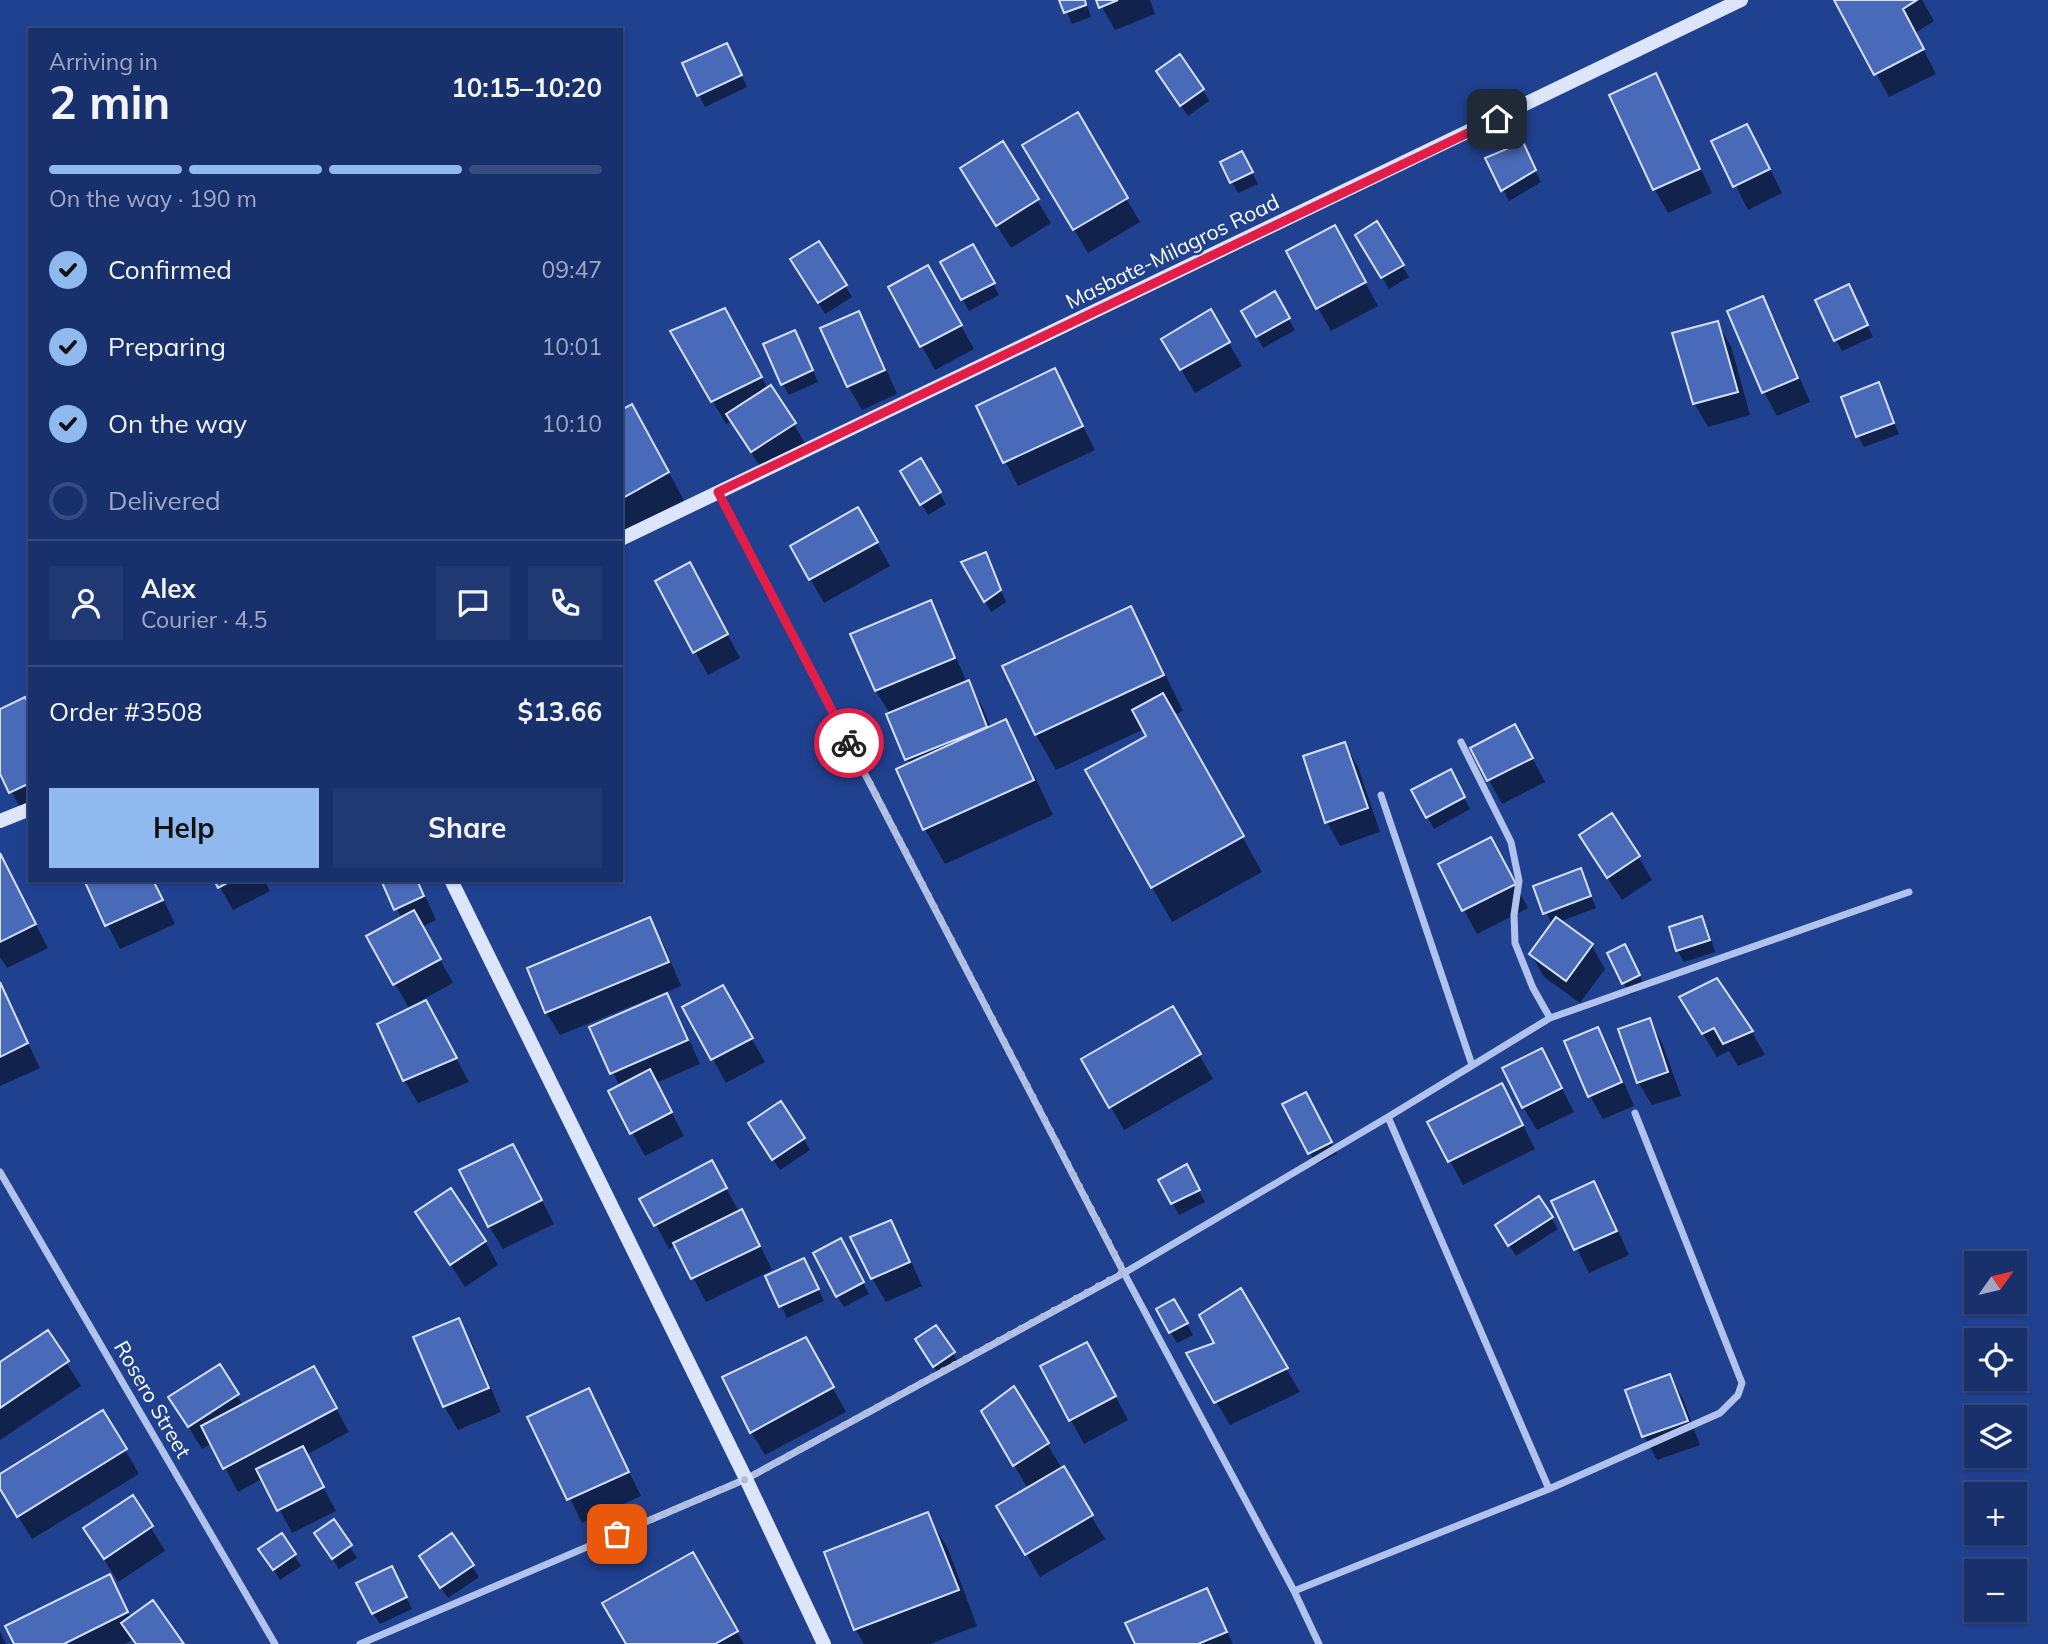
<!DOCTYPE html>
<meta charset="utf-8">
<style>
:root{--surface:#18316c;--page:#213972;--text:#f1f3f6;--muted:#9fa9c2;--line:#364c7f;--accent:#90b9f0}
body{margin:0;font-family:Mulish,sans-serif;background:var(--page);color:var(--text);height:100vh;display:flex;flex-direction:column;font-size:26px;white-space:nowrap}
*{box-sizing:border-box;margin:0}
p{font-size:23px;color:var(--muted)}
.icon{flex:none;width:38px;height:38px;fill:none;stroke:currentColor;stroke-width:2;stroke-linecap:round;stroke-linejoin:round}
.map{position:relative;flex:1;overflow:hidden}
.details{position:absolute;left:28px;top:28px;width:595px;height:854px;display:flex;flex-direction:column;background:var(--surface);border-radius:0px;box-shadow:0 2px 5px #0004,0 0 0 2px var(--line)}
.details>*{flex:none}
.needle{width:46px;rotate:56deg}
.fabs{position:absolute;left:1964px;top:1251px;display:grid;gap:14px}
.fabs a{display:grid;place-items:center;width:63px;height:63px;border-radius:0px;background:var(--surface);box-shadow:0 2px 5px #0004,0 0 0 2px var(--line);font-size:35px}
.pin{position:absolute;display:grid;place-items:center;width:60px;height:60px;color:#fff;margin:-30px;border-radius:14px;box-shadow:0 4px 10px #0006}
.courier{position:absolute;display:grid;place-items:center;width:70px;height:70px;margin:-35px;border:5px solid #e11d48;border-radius:50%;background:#fff;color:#222;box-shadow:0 2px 9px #0007}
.overview em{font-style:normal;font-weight:700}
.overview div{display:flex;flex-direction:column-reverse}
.overview{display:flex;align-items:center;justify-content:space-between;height:119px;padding:0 21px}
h1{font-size:46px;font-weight:700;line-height:52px}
.bar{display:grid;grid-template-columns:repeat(4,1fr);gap:10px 7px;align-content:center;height:84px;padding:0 21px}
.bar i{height:9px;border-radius:5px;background:var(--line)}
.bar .active{background:var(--accent)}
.bar p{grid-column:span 4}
.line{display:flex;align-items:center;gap:18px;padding:0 21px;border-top:2px solid var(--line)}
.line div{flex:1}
.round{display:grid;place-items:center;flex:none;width:74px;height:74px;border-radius:0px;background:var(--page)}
ol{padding:0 21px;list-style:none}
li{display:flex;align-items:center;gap:21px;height:77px}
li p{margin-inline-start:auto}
li .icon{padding:7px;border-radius:50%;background:var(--accent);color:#111;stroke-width:4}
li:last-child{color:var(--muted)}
li i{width:38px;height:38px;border:4px solid var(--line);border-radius:50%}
.action{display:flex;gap:14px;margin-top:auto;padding:14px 21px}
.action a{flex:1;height:80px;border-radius:0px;background:var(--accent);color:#111;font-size:28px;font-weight:700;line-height:80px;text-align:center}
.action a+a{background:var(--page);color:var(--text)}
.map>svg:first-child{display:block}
.shadow{fill:#0007}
.building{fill:#496ab8;stroke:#d6e1f9;stroke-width:2}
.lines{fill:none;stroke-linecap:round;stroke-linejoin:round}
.street{stroke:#b1c3ed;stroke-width:7}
.secondary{stroke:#dde5fa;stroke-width:14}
.done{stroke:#b1bcd8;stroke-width:7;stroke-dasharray:0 12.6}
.route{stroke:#e11d48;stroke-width:9}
.labels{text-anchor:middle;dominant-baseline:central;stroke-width:5;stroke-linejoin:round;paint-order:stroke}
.street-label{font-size:21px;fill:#fff;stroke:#204190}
</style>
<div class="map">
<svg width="2048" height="1644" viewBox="0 0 2048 1644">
<rect width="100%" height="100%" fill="#204190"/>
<path class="shadow" d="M1061,0H1085L1091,17L1072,24Z
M1098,0H1150L1155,14L1115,30Z
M1836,0H1922L1934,21L1915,33L1936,74L1889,97Z
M732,56L747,87L705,107L684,64Z
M1655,75L1668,99L1712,193L1668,213L1655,190L1611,95Z
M1164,82L1203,90L1209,101L1188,116Z
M1077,115L1140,222L1088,253L1025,146Z
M1714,142L1760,149L1782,193L1748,210Z
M1528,156L1541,182L1509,201L1488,159Z
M1248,165L1258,184L1238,193L1232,182Z
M976,192L1037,200L1051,223L1011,248Z
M1376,224L1409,277L1389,289L1357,235Z
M819,243L852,297L825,314L793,260Z
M973,246L999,295L969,311L942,262Z
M1348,251L1378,306L1331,331L1318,308Z
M928,267L974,349L935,370L890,288Z
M1275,294L1295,330L1263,348L1243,311Z
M1762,298L1776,322L1810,402L1777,416L1764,392Z
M1855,298L1873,337L1842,351L1836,340Z
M1211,312L1242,366L1195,393L1163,339Z
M859,313L872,337L897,394L862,410L848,386L823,329Z
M1717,323L1731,346L1750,415L1708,427L1694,403Z
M672,332L737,334L768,389L771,387L808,448L765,475L732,421L726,424Z
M801,343L818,382L789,395L783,384Z
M1055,370L1095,450L1018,486L978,407Z
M1878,385L1899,434L1864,447L1858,436Z
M621,412L652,441L688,508L621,545Z
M920,461L946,504L928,515L902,471Z
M858,509L890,566L824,603L792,547Z
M985,554L1006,602L991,612L964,562Z
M657,582L703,588L740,658L708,675Z
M930,603L943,626L967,683L982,706L991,728L1005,721L1025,756L1053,815L945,864L925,829L910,765L890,714L876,691L853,635Z
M1130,608L1150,643L1183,711L1174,715L1262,872L1172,922L1152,887L1148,737L1144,729L1056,770L1036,735L1004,667Z
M30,708V812L24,815L0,770V711Z
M1345,744L1358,767L1380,832L1340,846L1327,822Z
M1472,749L1528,750L1545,782L1502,804Z
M1450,772L1470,809L1434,829L1413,790Z
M0,856L48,948L7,968L0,957Z
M1638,856L1652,880L1622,900L1595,859Z
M1504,862L1528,908L1477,934L1464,910Z
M1580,871L1596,908L1559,922L1592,946L1605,969L1580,1003L1544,977L1531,954L1552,925L1535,887Z
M85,880H154L175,924L120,949Z
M216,880H264L270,891L233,910Z
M383,880H418L436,920L422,927L453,983L409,1007L439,1026L469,1082L418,1103L404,1080L410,1010L369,937L402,919Z
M1702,918L1708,929L1715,952L1684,962L1678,951L1671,928Z
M649,919L663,943L681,986L560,1035L546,1012Z
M1609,954L1631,957L1645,987L1630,995Z
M0,985L40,1068L0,1086Z
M722,987L765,1062L726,1083L685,1008Z
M666,995L680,1019L700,1064L656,1083L684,1136L645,1156L610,1092L620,1087L592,1028Z
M1173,1008L1213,1079L1124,1130L1084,1060Z
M1649,1020L1662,1043L1681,1096L1652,1105L1638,1082Z
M1695,1021L1752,1032L1765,1055L1738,1066L1729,1051L1717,1057Z
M1598,1029L1611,1052L1634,1106L1603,1119L1590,1096Z
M1542,1050L1574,1112L1537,1130L1523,1107Z
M1285,1105H1312L1337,1154L1316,1164Z
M1515,1109L1535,1149L1463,1185L1429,1122Z
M757,1135L804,1139L810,1150L780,1170Z
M526,1169L554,1224L503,1249L489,1226Z
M1192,1178L1205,1202L1179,1215L1160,1180Z
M1594,1183L1607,1206L1629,1255L1589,1273L1553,1201Z
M725,1186L739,1212L741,1211L755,1235L772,1270L706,1302L676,1245L669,1249L642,1199Z
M1539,1198L1558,1229L1516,1256L1497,1225Z
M417,1213L485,1241L498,1265L465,1287Z
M891,1222L904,1245L922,1286L886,1302L872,1278Z
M847,1252L869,1294L844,1307L837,1296Z
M810,1271L824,1301L787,1318L767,1276Z
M1240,1290L1300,1392L1230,1425L1188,1354L1216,1344Z
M1174,1301L1193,1335L1177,1343L1158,1310Z
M458,1320L472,1343L501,1412L458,1430L444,1406Z
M936,1327L960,1365L941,1377L923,1351Z
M47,1332L81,1386L0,1440V1364Z
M819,1363L846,1412L765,1455L751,1432Z
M1042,1367H1100L1128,1420L1084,1444Z
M1670,1376L1683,1399L1700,1445L1657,1460L1644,1436L1627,1391Z
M588,1390L641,1496L582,1523L530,1417Z
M327,1392L349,1432L306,1455L336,1511L292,1533L263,1478L238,1492L212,1443L202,1449L170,1397L237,1395L243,1405Z
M983,1411L1047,1444L1105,1539L1040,1577L999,1507L1028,1489Z
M103,1412L139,1474L32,1539L0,1487V1476Z
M133,1498L165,1551L118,1582L85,1529Z
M927,1514L948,1549L977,1626L930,1644H864L856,1630L826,1553Z
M333,1522L357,1558L339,1569L323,1544Z
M281,1535L301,1566L280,1580L267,1560Z
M692,1554L744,1644H628Z
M472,1566L479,1577L448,1598L427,1568Z
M109,1577L131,1618L182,1644H135L132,1640L124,1644H16Z
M398,1580L412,1609L380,1624L373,1613Z
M1206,1590L1233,1644H1136Z
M0,1632L6,1644H0Z"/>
<path class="building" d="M1059,0H1085L1086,5L1064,13Z
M1096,0H1118L1099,8Z
M1834,0H1917L1903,9L1924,49L1874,75Z
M727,43L742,75L697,96L682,63Z
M1180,54L1204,89L1180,106L1156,71Z
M1656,73L1700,169L1653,190L1609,95Z
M1078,112L1128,198L1073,230L1022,145Z
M1747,124L1770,169L1733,187L1711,141Z
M1003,141L1039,199L996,226L960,168Z
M1523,142L1536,170L1501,191L1485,158Z
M1242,151L1253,172L1230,183L1220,162Z
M1377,221L1404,265L1381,278L1355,235Z
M1335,225L1366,282L1316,309L1286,251Z
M819,241L847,285L818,303L790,259Z
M973,244L995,283L961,300L940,262Z
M928,265L962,325L920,347L888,287Z
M1849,284L1868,325L1834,341L1815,300Z
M1275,291L1290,318L1256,337L1241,311Z
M1763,296L1798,378L1762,393L1727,311Z
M725,308L762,377L711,402L670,331Z
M1211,309L1230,342L1180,370L1161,339Z
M859,311L885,370L847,387L820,328Z
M1718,321L1738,392L1693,404L1672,333Z
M795,330L813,370L781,385L763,344Z
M1055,368L1083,426L1003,463L976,406Z
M1879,382L1894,423L1856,437L1841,397Z
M771,385L796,423L751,452L726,414Z
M632,404L669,472L621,499V410Z
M921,458L941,492L920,505L900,471Z
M858,507L878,542L809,580L790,546Z
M986,552L1001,590L984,602L961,562Z
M690,562L728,634L693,653L655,581Z
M931,600L955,658L875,691L850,634Z
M1131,606L1164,675L1035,735L1002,666Z
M969,680L987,727L905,760L886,714Z
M1163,693L1244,836L1151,888L1085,770L1146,736L1132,710Z
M25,697L30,707V783L9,793L0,774V709Z
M1006,719L1034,780L923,830L896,769Z
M1515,724L1533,758L1487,781L1470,748Z
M1345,742L1368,808L1325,823L1303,756Z
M1451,769L1465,797L1426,818L1411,790Z
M1612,813L1640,856L1607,878L1579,835Z
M1491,837L1516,884L1462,911L1438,864Z
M0,853L36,924L0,942Z
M1581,868L1591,896L1543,914L1533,886Z
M84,880H153L163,900L105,926Z
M214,880H233L218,888Z
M381,880H417L424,896L394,910Z
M414,910L441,959L393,985L366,936Z
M1702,916L1710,940L1676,951L1669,927Z
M650,917L669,962L545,1013L527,968Z
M1556,917L1593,944L1566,981L1529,954Z
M1625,944L1640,975L1622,984L1607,953Z
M1717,978L1753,1031L1723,1044L1714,1028L1702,1034L1679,997Z
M0,982L28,1043L0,1057Z
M723,985L753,1038L711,1060L682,1007Z
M667,993L688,1040L610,1074L589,1027Z
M426,1000L457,1058L403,1081L377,1024Z
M1173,1006L1201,1054L1109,1108L1081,1059Z
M1650,1018L1668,1072L1637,1083L1618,1029Z
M1598,1027L1622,1082L1588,1097L1564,1041Z
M1542,1048L1562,1088L1522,1108L1502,1068Z
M650,1069L672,1112L630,1134L608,1091Z
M1502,1083L1523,1125L1448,1162L1427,1122Z
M1306,1092L1332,1142L1308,1154L1282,1104Z
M781,1101L805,1138L772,1160L748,1123Z
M513,1144L542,1200L488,1227L459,1170Z
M712,1160L727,1188L654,1226L639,1199Z
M1187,1164L1200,1190L1171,1204L1158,1180Z
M1594,1181L1617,1231L1574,1250L1551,1201Z
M451,1188L486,1241L450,1265L415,1212Z
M1539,1196L1553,1217L1508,1246L1495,1225Z
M742,1209L760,1246L691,1279L673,1243Z
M891,1220L910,1262L871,1279L850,1237Z
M841,1238L864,1282L836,1297L813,1253Z
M804,1258L819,1289L779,1307L765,1276Z
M1241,1288L1288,1368L1214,1403L1186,1353L1214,1343L1199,1315Z
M1174,1299L1188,1323L1169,1333L1156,1309Z
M459,1318L489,1388L443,1407L413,1337Z
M936,1325L955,1352L933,1367L915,1339Z
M48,1330L69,1361L0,1408V1362Z
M806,1337L834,1387L750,1433L722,1377Z
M1087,1342L1116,1396L1069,1421L1040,1366Z
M220,1364L239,1394L188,1427L168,1397Z
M314,1366L337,1408L223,1469L201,1426Z
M1670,1374L1688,1421L1642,1437L1625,1390Z
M1014,1386L1049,1443L1013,1466L981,1411Z
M589,1388L629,1472L567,1500L527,1417Z
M103,1410L127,1449L17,1517L0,1489V1474Z
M303,1446L324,1487L277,1511L256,1469Z
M1064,1466L1093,1515L1025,1555L996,1506Z
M133,1495L153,1526L104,1559L83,1528Z
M928,1512L959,1590L854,1630L824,1552Z
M334,1519L352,1545L332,1559L314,1533Z
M282,1533L296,1554L273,1570L258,1549Z
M452,1533L474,1565L440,1588L419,1556Z
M693,1552L738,1631L715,1644H626L602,1603Z
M392,1566L407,1597L372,1614L356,1583Z
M110,1574L128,1612L64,1644H14L5,1626Z
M1207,1588L1227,1632L1198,1644H1135L1125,1623Z
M153,1600L184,1644H136L121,1623Z"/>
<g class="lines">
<path class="street" d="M719,493L1124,1273L1294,1591L1319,1644
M1381,795L1472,1065
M1550,1018L1909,892
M1388,1117L1549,1489
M0,1172L275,1644
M1294,1591L1549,1489L1720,1413L1738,1395L1742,1383L1635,1113
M360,1644L746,1479L1124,1273L1388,1117L1550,1018L1533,988L1515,943L1514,915L1519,881L1511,842L1461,742"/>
<path class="secondary" d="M621,539L1741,0
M0,821L30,809
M451,880L746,1479L824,1644"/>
</g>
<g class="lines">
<path class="done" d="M617,1534L746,1479L1124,1272L849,743"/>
<path class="route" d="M849,743L718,492L1497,119"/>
</g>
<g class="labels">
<g class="street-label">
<text transform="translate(1172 251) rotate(-26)">Masbate-Milagros Road</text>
<text transform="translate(153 1399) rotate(60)">Rosero Street</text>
</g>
</g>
</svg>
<div class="fabs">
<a><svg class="needle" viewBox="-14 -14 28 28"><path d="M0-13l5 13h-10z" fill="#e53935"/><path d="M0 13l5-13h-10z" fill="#9fa9c2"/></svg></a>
<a><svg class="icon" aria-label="locate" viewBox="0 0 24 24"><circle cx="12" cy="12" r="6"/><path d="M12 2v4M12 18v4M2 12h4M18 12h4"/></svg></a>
<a><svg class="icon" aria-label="layers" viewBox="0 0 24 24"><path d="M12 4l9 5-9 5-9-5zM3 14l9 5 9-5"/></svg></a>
<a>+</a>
<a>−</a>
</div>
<div class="pin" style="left:617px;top:1534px;background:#ea580c"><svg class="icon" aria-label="bag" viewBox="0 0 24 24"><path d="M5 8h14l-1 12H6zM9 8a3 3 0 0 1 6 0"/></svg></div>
<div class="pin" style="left:1497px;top:119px;background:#1f2937"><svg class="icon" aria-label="home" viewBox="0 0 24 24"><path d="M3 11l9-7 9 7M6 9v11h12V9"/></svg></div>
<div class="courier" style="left:849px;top:743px"><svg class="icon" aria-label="bike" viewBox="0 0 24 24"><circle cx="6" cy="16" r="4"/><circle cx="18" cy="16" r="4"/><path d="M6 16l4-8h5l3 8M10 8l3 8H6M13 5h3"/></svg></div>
<section class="details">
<div class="overview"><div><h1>2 min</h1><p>Arriving in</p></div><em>10:15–10:20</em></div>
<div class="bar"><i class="active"></i><i class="active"></i><i class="active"></i><i></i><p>On the way · 190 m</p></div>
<ol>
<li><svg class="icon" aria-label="check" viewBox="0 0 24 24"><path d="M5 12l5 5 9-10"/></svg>Confirmed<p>09:47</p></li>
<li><svg class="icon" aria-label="check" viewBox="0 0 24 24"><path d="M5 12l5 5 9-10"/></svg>Preparing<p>10:01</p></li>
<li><svg class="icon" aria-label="check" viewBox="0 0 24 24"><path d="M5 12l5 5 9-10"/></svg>On the way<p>10:10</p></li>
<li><i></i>Delivered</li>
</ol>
<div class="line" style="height:126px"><a class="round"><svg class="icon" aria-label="person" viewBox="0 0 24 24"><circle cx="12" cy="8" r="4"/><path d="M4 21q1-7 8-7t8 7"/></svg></a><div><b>Alex</b><p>Courier · 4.5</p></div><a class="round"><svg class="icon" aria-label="chat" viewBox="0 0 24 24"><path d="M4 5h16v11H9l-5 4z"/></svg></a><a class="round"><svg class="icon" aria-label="phone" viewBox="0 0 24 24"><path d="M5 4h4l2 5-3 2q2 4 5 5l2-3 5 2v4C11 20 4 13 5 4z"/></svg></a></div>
<div class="line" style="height:91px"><div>Order #3508</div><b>$13.66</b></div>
<div class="action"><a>Help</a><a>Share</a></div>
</section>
</div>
